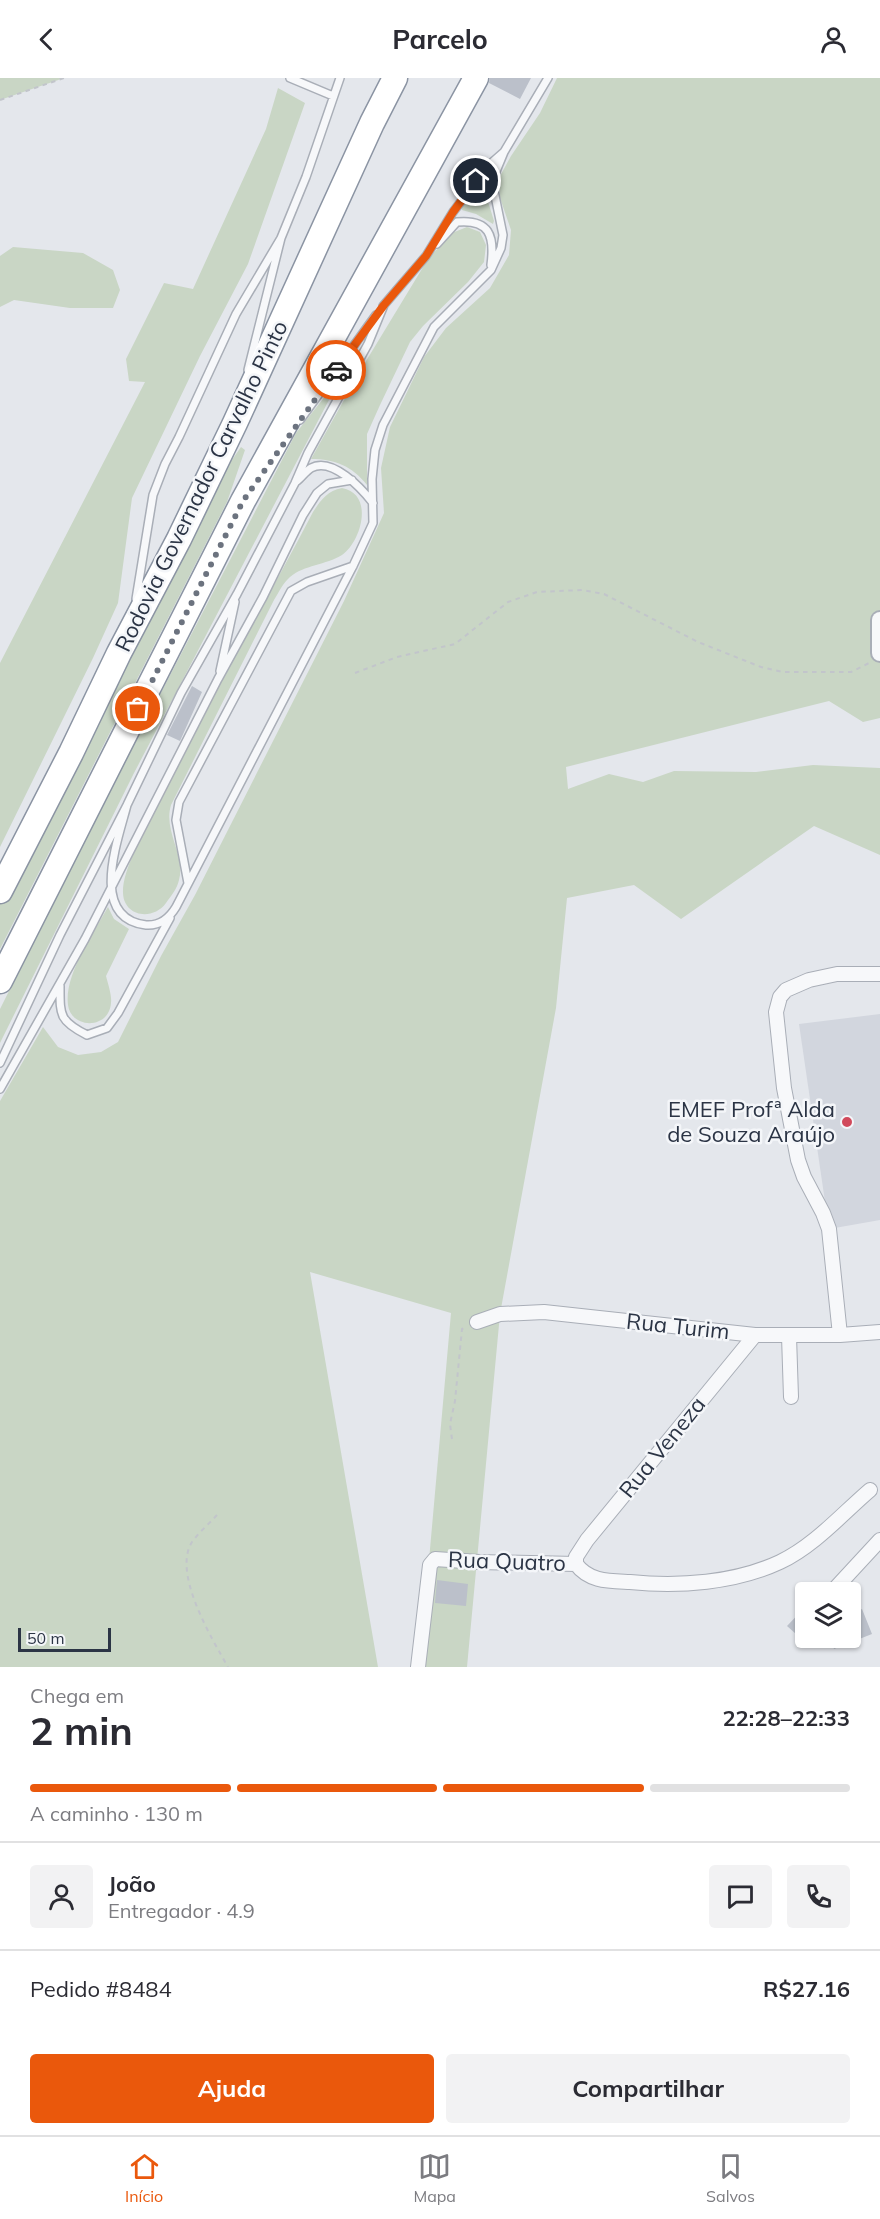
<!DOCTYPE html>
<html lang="pt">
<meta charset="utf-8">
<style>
:root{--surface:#fff;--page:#f2f2f3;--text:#2b2b33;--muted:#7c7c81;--line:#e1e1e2;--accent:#ea580c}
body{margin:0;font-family:Mulish,sans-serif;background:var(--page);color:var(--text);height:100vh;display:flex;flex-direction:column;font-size:22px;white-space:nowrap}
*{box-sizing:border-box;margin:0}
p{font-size:20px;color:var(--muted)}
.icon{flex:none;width:33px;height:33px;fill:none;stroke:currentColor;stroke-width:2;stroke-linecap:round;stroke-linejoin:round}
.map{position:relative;height:1589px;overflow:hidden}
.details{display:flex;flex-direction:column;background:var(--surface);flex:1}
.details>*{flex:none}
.controls{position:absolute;left:795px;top:1504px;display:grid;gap:12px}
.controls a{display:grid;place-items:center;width:66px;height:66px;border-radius:6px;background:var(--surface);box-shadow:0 2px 4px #0004;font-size:30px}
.scale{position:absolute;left:18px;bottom:15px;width:93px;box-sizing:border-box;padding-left:6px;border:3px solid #2b3445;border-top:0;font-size:16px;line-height:21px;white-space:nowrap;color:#2b3445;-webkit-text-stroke:4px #f4f6f9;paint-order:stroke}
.pin{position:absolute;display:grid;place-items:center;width:51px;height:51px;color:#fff;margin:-26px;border:3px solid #fff;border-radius:50%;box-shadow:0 2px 6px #0007}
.courier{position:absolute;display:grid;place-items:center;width:60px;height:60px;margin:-30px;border:4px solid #ea580c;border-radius:50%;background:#fff;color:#222;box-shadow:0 2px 8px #0007}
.overview em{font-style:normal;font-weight:700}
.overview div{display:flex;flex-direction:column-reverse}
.overview{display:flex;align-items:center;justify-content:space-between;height:102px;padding:0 30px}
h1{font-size:39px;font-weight:700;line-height:45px}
.bar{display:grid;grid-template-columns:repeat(4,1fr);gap:9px 6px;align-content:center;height:72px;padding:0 30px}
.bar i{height:8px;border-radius:4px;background:var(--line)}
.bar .current{background:var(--accent)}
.bar p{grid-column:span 4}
.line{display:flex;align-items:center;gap:15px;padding:0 30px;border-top:2px solid var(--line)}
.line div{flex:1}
.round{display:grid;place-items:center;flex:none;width:63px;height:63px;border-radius:6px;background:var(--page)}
.cta{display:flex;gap:12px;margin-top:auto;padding:12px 30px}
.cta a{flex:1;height:69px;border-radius:6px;background:var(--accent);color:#fff;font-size:24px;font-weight:700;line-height:69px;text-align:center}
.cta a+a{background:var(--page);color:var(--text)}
header{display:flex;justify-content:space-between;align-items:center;height:78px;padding:0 30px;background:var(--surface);font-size:27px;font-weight:700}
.dock{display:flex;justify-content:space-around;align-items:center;height:84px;border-top:2px solid var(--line);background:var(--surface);font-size:16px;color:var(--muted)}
.dock a{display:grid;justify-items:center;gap:3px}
.dock .current{color:var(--accent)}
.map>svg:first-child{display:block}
.built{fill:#d2d6de}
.green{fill:#c9d6c5}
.building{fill:#bbc0ca}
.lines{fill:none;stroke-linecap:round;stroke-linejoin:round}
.service-casing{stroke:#a9aeb7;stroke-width:10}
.minor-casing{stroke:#a9aeb7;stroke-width:16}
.tertiary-casing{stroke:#a9aeb7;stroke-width:20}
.motorway-casing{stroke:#8b94a3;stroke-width:27}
.path{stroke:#c2c5cb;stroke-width:2;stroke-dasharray:4.5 4.5;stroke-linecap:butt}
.service{stroke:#f7f8fa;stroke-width:7}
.minor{stroke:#f7f8fa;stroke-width:14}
.tertiary{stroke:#f7f8fa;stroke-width:16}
.motorway{stroke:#fff;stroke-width:24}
.done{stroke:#6c737f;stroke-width:6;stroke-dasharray:0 10.8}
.route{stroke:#ea580c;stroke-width:8}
.poi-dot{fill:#d1495b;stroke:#f4f6f9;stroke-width:2}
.labels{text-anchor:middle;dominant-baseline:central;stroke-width:5;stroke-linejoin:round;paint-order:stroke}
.street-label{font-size:22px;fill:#2b3445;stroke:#f4f6f9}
.poi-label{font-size:22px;fill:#2b3445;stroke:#f4f6f9;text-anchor:end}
</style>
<header><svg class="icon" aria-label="back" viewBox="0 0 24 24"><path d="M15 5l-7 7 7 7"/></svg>Parcelo<svg class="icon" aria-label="person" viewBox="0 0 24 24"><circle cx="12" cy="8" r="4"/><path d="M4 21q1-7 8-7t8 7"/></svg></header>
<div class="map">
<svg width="880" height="1589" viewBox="0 0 880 1589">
<rect width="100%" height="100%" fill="#e4e7ec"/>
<path class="built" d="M880,936V1142L829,1151L799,946Z"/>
<path class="green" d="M0,0H64L0,22Z
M557,0H880V640L863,644L829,623L566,689L568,711L609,696L643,704L674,693L756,694L813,687L880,690V777L814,748L681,841L634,807L567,820L556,930L500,1236L467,1589H418L422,1561L451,1235L310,1194L378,1589H0V1023L43,949L58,969L78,977L101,974L118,964L161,878L195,817L344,523L384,435L381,390L390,349L424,279L446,250L490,210L509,177L511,152L500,120L499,100L511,78L540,35Z
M278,10L305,25L248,186L200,278L132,420L118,525L93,580L0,769V585L145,304L129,303L126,281L164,205L193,211L266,51Z
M486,100V117L494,143L493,146L476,136L462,132L461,129Z
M467,149L480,154L486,167L484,184L468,204L423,248L410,264L380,327L367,356V407C352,388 335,381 311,381L363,288L428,181L452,155Z
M13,169L83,175L113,192L120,212L113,230H70L14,222L0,229V178Z
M342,297L134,695L0,965V931L88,755L296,355Z
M241,369L245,372L227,424L0,871V824L205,420Z
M342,410C375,416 361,464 342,477C326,487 304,487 290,499C283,505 279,514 274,522L171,727C163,754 186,777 179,802C177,811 171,818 166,825C153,843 124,839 123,815C122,793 142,759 152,739C200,635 260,536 313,434C321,422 327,413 342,410Z
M108,829L114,841L129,851L106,898C108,906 112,917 111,925C109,952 71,951 68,927C64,897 94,854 108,829Z"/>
<path class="building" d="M490,0H531L520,21L489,5Z
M192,608L202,614L180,663L167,657Z
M437,1502L468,1506L466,1528L435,1525Z
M806,1528V1546L796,1556L787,1548Z
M862,1531L872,1556L834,1571L830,1560H850V1536Z"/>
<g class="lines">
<defs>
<path id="service" d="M290,0L333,18
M437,166L457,144C489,141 495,157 491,187
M383,228L426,178L453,134L488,88L504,74L548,0
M248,292L281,160L306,99L340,0
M300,342L376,237
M297,403C301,400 306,393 311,390C332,378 362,411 373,425
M136,521L153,417L165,386L179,359L236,236L281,160
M220,593L235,524
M127,727C118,762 88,840 146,847C160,848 170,839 176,829L353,488L373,445L372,401L375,372L383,347L434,249L491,192L501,170L503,157L492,103L504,74
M188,805L176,742L179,724L291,513L307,504L353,488
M60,908C60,937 59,943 87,957L107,950L118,935L170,840
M0,985L60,857L127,727L181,615L237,516L295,405L308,375L368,266L384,227
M0,1011L85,861L218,601L263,519L303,437L317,415L328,406L352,402"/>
<path id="minor" d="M477,1244L500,1236L544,1234L755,1257H840L880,1254
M840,1257L829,1151L823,1135L804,1099L798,1082L784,1010L776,934L780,919L786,912L809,902L837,896H880
M789,1258L791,1319
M576,1486C589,1504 610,1503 630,1504C679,1509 735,1505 780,1484C814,1468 842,1436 870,1412
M576,1486V1479L587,1462L755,1257
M831,1515L880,1462
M418,1589L430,1487L435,1481L479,1484L576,1486"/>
<path id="tertiary" d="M880,542V575"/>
<path id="motorway" d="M0,813L71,675L119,575L179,461L235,345L372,45L395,0
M0,903L243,423L476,0"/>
</defs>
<use href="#service" class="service-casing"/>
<use href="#minor" class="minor-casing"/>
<use href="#tertiary" class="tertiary-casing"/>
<use href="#motorway" class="motorway-casing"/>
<path class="path" d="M0,22L64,0
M355,595L397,579L455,566L508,524L537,514L582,512L604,516L698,564L761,589L783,594H851L869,585
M452,1361L450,1346L455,1323L462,1251L466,1249
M217,1437C209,1446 199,1454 192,1464C172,1495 212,1561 228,1589"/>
<use href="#service" class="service"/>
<use href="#minor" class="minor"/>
<use href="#tertiary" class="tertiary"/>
<use href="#motorway" class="motorway"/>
</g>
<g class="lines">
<path class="done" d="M138,631L243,423L336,292"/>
<path class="route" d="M336,292L384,227L426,178L453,134L476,103"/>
</g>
<circle class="poi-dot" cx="847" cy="1044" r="6"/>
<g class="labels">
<g class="street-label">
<text transform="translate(201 408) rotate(-64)">Rodovia Governador Carvalho Pinto</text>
<text transform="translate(678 1248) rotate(6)">Rua Turim</text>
<text transform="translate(662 1369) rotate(-51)">Rua Veneza</text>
<text transform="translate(507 1483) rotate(2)">Rua Quatro</text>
</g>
<g class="poi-label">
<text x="835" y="1031">EMEF Profª Alda<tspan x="835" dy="25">de Souza Araújo</tspan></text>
</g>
</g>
</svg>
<div class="controls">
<a><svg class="icon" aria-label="layers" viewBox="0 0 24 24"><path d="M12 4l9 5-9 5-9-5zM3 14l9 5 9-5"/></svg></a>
</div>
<div class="scale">50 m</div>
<div class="pin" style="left:138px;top:631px;background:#ea580c"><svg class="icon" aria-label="bag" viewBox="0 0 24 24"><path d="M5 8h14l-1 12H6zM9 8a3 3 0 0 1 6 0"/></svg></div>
<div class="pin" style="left:476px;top:103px;background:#1f2937"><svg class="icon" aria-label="home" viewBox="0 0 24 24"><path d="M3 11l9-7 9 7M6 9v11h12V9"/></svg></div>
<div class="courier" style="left:336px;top:292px"><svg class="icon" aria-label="car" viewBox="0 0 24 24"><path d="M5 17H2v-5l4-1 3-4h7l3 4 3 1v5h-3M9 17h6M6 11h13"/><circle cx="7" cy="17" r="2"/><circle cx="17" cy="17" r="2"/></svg></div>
</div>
<section class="details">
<div class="overview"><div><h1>2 min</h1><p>Chega em</p></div><em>22:28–22:33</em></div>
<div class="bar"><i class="current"></i><i class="current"></i><i class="current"></i><i></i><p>A caminho · 130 m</p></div>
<div class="line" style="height:108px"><a class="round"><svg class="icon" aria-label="person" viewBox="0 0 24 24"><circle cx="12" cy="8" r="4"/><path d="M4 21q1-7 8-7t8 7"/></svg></a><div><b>João</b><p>Entregador · 4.9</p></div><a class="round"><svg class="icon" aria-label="chat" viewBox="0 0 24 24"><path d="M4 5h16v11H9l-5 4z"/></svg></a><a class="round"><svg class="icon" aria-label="phone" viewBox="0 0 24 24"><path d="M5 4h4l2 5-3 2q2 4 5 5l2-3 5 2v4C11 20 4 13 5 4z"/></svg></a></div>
<div class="line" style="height:78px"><div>Pedido #8484</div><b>R$27.16</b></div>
<div class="cta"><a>Ajuda</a><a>Compartilhar</a></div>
</section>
<nav class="dock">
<a class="current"><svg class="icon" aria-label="home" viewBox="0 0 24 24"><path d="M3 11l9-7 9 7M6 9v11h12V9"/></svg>Início</a>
<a><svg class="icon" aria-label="map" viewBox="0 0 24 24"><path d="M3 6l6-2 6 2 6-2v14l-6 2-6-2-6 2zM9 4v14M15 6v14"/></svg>Mapa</a>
<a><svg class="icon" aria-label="saved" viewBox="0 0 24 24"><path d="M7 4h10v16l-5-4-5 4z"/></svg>Salvos</a>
</nav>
